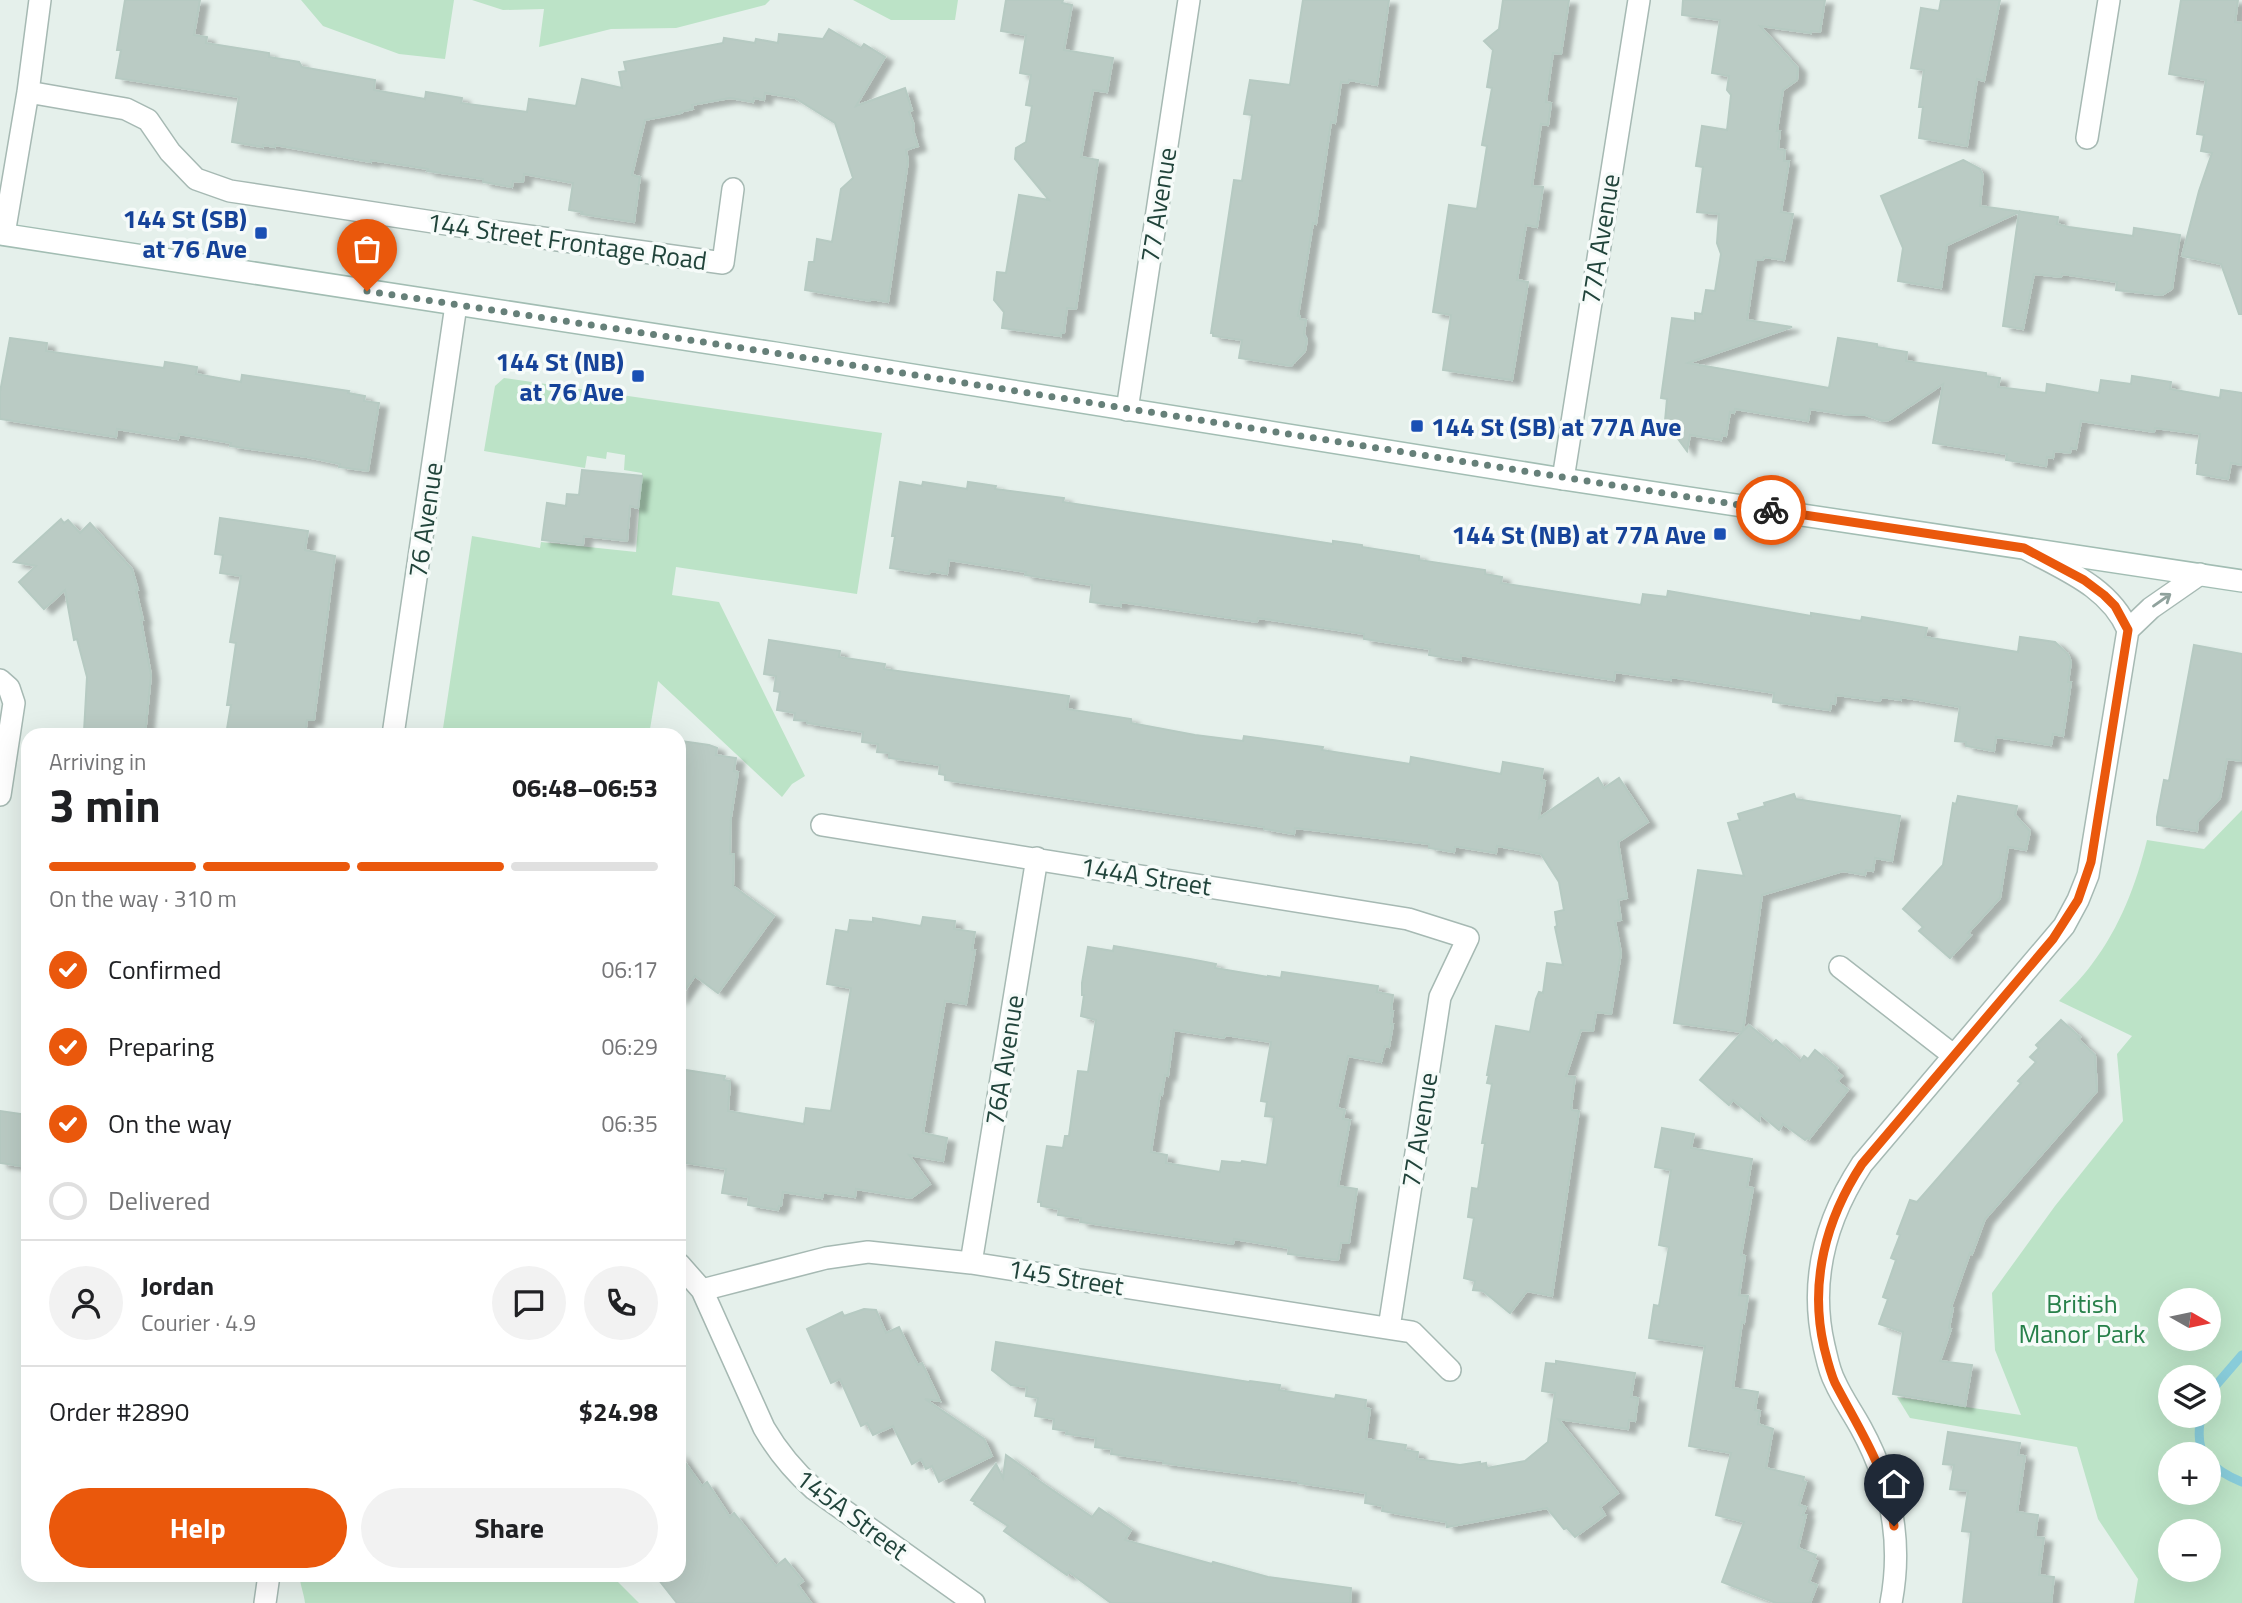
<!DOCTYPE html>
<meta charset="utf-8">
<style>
:root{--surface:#fff;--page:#f2f2f2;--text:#202124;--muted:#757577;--line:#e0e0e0;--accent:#ea580c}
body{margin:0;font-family:"Titillium Web",sans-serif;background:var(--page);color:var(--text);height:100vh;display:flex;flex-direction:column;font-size:26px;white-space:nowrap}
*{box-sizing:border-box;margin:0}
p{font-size:23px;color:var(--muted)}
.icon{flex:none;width:38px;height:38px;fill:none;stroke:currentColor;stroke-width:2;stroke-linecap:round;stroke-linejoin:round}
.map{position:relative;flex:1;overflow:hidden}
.side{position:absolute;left:21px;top:728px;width:665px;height:854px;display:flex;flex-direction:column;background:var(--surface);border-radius:21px;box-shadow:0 7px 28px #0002}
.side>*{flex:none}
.needle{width:46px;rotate:99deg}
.buttons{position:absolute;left:2158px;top:1288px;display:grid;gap:14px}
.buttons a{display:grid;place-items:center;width:63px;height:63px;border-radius:50%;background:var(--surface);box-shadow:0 7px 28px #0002;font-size:35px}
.pin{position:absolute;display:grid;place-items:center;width:60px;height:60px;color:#fff;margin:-72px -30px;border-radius:50% 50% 50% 0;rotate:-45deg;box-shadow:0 0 7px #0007}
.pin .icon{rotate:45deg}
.courier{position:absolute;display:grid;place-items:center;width:70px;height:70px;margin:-35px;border:5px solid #ea580c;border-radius:50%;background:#fff;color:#222;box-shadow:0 2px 9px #0007}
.overview em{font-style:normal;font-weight:700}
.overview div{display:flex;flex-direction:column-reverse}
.overview{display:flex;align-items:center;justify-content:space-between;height:119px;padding:0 28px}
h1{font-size:46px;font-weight:700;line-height:52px}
.bar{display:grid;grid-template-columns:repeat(4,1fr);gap:10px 7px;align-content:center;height:84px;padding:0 28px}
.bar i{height:9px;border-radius:5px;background:var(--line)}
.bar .current{background:var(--accent)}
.bar p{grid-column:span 4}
.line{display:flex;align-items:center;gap:18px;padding:0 28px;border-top:2px solid var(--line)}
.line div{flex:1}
.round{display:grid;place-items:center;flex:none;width:74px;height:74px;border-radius:37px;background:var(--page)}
ol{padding:0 28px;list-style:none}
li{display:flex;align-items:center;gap:21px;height:77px}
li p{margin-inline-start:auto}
li .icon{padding:7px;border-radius:50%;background:var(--accent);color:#fff;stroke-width:4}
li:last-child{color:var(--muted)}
li i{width:38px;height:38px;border:4px solid var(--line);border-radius:50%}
.button{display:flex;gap:14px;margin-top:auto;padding:14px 28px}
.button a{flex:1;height:80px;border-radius:42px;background:var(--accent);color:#fff;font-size:28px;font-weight:700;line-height:80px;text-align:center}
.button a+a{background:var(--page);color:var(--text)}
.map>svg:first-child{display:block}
.green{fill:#bce3c7;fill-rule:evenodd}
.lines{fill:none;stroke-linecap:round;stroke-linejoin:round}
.stream{stroke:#88ccda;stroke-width:9}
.building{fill:#bacbc4;stroke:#b6cac2;stroke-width:2;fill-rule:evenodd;filter:url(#shadow)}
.minor-casing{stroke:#a6b9b3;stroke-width:24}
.tertiary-casing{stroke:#a6b9b3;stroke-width:24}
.secondary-casing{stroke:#a2bdb3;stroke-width:24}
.minor{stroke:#fff;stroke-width:21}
.tertiary{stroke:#fff;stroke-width:21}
.secondary{stroke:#fff;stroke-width:21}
.oneway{stroke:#90a29d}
.done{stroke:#668079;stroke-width:7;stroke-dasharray:0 12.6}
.route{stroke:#ea580c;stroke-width:9}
.transit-dot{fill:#1a4fb4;stroke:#f6fbf9;stroke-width:2.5}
.labels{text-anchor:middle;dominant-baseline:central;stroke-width:7;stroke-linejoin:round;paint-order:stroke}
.street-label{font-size:26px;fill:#21443b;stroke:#f6fbf9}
.transit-label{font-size:26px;font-weight:bold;fill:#164399;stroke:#f6fbf9;text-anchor:end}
.park-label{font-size:26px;fill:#27804a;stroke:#f6fbf9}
</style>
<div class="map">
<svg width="2242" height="1603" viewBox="0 0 2242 1603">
<defs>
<filter id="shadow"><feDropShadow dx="8" dy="4.5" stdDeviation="2" flood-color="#0004"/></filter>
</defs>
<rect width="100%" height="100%" fill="#e5f0eb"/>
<path class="green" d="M301,0H454L445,59L399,54L323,26Z
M472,0H770L765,5L676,28L611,29L539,47L544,9L503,10Z
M853,0H958L955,20H891Z
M504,378L882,433L857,594L676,567L672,595L719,602L805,776L792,784L782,797L658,681L649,735H442L472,536L540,548L541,542L636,552L642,473L624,470L625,455L607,452L606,459L587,456L585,468L484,451L495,386Z
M2242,810V1603H2134L2138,1579L2098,1519L2077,1447L1910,1418L1897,1397L2021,1415L1995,1350L1992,1293L2055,1206L2123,1121L2117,1054L2132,1036L2059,1001C2070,989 2083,977 2092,964C2120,927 2136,885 2147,840L2204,849ZM2170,1300H2208V1339H2170ZM2170,1377H2208V1416H2170ZM2170,1454H2208V1493H2170ZM2170,1531H2208V1570H2170Z
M300,1575H611L639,1603H305C304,1593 299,1582 300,1575Z"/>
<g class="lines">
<path class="stream" d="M2208,1398L2211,1391L2242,1355
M2202,1416C2198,1426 2198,1446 2204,1454
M2208,1460C2218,1471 2229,1477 2242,1482"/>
</g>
<path class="building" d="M125,0H200L194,35L207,37L206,43L269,53V57L299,62L302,67L375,80L374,90L425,99L426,92L462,98L461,103L527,112L529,99L576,106L582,79L622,88L619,72L626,71L624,62L723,43L724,38L755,43L756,39L778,43L779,34L823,39L829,29L861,48L864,44L885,57L856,106L905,88L912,110L909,112L914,125L913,130L918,146L906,150L908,161L888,302L871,299L870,301L805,290L809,262H814L817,239L832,242L841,189L853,178L835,123L795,98L765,93L764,100L754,98L753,102L730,98L692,105L693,109L680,112L681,113L645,120L632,175L640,177L634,222L581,214L582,212L569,210L573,183L524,174L523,182L513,181L512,187L483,182V179L427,171L428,169L371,160V162L275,145V147L263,145V147L232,142L239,97L116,78L121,50H117Z
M1006,0H1063L1062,3L1072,5L1064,50L1113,58L1107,92L1093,90L1081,157L1098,160L1076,309L1067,308L1064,333H1061V336L1002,328L1004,312L994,300L997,272L1006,273L1019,195L1049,200L1015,159L1016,148L1026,142L1032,106L1026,105L1031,75L1020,73L1026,35L1001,31Z
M1303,0H1389L1377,85L1349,80L1348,83L1341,82L1335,123L1331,122L1316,224L1313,223L1298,316H1300V319L1306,320L1304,334L1307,340L1305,351L1291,366L1239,358L1242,340L1213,336V333H1211L1234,180L1242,181L1252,115L1244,114L1250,80L1290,85Z
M1503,0H1569L1561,54L1553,53L1546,102L1551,103L1548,125L1541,124L1532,186L1543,187L1537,227L1526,225L1517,280L1528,282L1512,380L1443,370L1451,315L1433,312L1449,205L1477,209L1487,146L1482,145L1492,88L1487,87L1493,50L1484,41L1499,29Z
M1683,0H1825L1820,32L1811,31V33L1760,26L1798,68L1797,80L1783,90L1777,131H1780L1778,149L1785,150L1784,161H1789L1781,212L1793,214L1784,260L1764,257L1763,260H1756L1747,320L1792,327L1688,363L1829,388L1838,338L1877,344V347L1907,352L1906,361L1986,373V376L2000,378L1998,387L2046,393L2047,384L2099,393L2101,380L2131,384L2132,376L2171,382L2170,389L2220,398L2221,390L2242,393V465L2231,463L2228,479L2197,474L2198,463H2196L2200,434L2155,428L2154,432L2081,421L2076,449L2071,448L2070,453L2054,451L2053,458L2047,457L2046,466L2006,460L2007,454L1933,443L1943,384L1889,420L1882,421L1866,415H1849L1810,409L1808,421L1735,409L1734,413L1730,412L1726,436L1722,435L1721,440L1690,435L1687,451L1665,421L1667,399L1661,398L1672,318L1695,321V313L1702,314L1706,290L1715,291L1721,254L1717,243L1719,214L1697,212L1703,167L1696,166L1702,126L1727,130L1731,95L1727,90L1729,76L1712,73L1720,20L1682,15Z
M1941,0H2000L1984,81L1977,79L1967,146L1919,138L1923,107H1919L1924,70L1911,68L1921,8L1939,11Z
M2181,0H2238L2235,22L2242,23V314H2239L2221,264L2182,256L2199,191L2212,153L2201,151L2204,135L2197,134L2206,80L2169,74Z
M1963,160L1980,169L1983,176L1980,206L2058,217L2057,224L2069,227L2133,236L2134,228L2180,235L2172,289L2162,295L2116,290L2117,282L2062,274L2061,277L2034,274L2023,329L2003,326L2019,212L1947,245L1941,288L1898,281L1903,248L1881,196Z
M10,338L47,343L46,351L164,368L165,362L197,367L196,374L241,382L242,375L349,391L348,393L365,396L364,401L379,403L368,471L339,467L340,464L307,457L230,446L231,443L179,434L178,439L117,429L116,437L0,419V392Z
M582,470L642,476L638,508L630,506L627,541L584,536L583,545L542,540L547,503L566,506L567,494L579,495Z
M900,482L922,486L923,482L967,489L968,482L996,486L995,489L1064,498L1063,502L1333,544V541L1362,545V547L1419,556V560L1485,570V574L1502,577L1501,583L1641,605L1643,594L1667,597L1668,591L1811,616V613L1861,621L1862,617L1927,628L1925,637L2018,652L2020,637L2055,642L2068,654L2071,662L2068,682H2071L2063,736L2053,734L2051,745L1996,737L1994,751L1966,746V742L1955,741L1960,707L1901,697V700L1881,697L1880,701L1836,695L1835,704L1831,703L1830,710L1773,702L1774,693L1671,677V680L1615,672L1614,680L1523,666L1461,655V660L1429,655L1430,649L1364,639V634L1258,618L1257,622L1121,602V606L1090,602L1092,585L1025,575L1026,572L949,560L947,574L930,571L929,574L890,568L895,536H892Z
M220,518L308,531L305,550L335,556L314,720H307L305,735H226L231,705H227L236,643L230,642L241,576L220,573L223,555L215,554Z
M61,519L64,523L68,520L80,533L90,523L132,569L138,590H136L143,620H141L151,675L145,735H109L84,732L87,677L77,639L74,640L65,590L44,609L19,582L36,566L14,562Z
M769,640L840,651L839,657L885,664L884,669L1069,696L1067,709L1131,719V723L1195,735L1243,741L1244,736L1323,747L1322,750L1410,764L1411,757L1501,774L1503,762L1543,769L1541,780L1545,781L1539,818L1598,778L1604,788L1619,778L1648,822L1618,842L1627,898L1618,900L1621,920L1615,921L1621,953L1611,1014L1596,1012L1593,1031L1581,1030L1566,1076L1575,1077L1571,1108L1572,1110L1579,1111L1552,1296L1527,1291L1510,1313L1483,1291L1473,1290L1475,1281L1464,1278L1474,1218L1468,1217L1472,1188L1478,1189L1485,1143H1482L1492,1084L1487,1083L1489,1075H1487L1496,1026L1530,1032L1536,999L1539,992L1543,993L1547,963L1563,965L1555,927L1557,926L1555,912L1564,910L1559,882L1541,854L1497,846L1496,853L1459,847H1455L1454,852L1429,848V844L1295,828L1294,834L1264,829V827L945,780V775L939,774L940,765L889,758V753L877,752L878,744L862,742L863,732L807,723V721L794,720L795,713L777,710L780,692L774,691L776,676L764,674Z
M2194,645L2242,654V761L2227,759L2220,798L2198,821L2197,831L2157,825V817L2164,780L2169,781Z
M681,741L709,745L717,748L716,755L736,758L734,771L738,772L731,817L730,854H734L733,886L774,916L718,993L695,976L679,999V756Z
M1794,794L1796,799L1900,816L1892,861L1875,858L1873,871L1866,870L1865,875L1843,871L1762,895L1743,1031L1749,1025L1772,1044L1776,1040L1800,1061L1804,1056L1808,1059L1815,1050L1837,1068L1835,1070L1842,1076L1837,1081L1848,1090L1809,1139L1807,1138L1805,1140L1783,1124L1779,1130L1760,1114L1759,1121L1733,1100L1729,1105L1700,1080L1742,1032L1674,1023L1698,870L1744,876L1728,823L1740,820L1738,814L1765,806L1764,803Z
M1958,796L2017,806L2015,815L2030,831L2026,850L2008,847L2000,898L1968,933L1971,935L1950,958L1919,931L1923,927L1903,909L1943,865L1953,803L1956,804Z
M923,917L955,921L954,929L975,932L972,950H975L966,1004L945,1001L923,1133L947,1138L943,1161L909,1155L930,1184L911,1198L856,1189L855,1197L827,1193H823L822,1198L783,1192L781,1206H779L778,1210L748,1205L749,1197L722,1193L726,1169L679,1162V1069L725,1076L724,1080L730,1081L728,1111L804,1124L806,1108L831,1111L851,988L827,984L836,930L848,932L850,920L873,922V918L921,926Z
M1114,946L1190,959L1216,964L1215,968L1268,977V976L1281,978L1282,972L1378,986L1377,992L1393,995L1391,1011H1393L1391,1024H1393L1389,1047L1385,1046L1381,1062L1348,1056L1337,1108L1345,1110L1343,1119L1350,1120L1338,1186L1357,1189L1349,1243H1341L1338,1260L1288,1254L1289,1248L1234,1239L1233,1244L1080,1222L1081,1218L1058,1215L1059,1209L1041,1206V1202H1038L1047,1146L1063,1148L1065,1136H1069L1078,1071L1088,1072L1096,1020L1081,1016L1084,995H1082V983L1088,947L1113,951ZM1174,1030L1224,1038L1225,1035L1271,1042L1261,1101L1267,1102L1265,1116L1274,1117L1267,1165L1242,1161L1241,1163L1222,1161L1220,1172L1166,1163L1167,1155L1151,1152L1160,1094L1162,1095L1165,1075L1168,1076Z
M2061,1020L2080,1037L2078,1039L2095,1055L2097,1091L1985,1219L1972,1254L1970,1253L1951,1307L1953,1308L1949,1328L1951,1329L1940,1361L1972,1365L1965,1406L1893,1394L1903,1332L1879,1324L1888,1299L1883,1297L1896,1260L1891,1258L1900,1235L1897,1234L1910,1200L1917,1202L2021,1083L2018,1081L2036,1062L2030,1057L2039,1048L2036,1045Z
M0,1111L28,1115V1167L0,1163Z
M1662,1128L1694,1134L1691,1148L1752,1159L1747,1187L1753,1188L1741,1255L1745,1256L1739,1295L1748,1296L1744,1323L1742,1322L1733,1388L1758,1392L1755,1410L1760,1411L1758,1424L1773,1429L1766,1468L1804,1477L1803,1481L1806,1482L1799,1505L1806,1507L1803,1515H1806L1798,1548L1816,1555L1814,1560L1817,1561L1809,1582L1817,1585L1810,1603H1776L1722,1582L1744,1522L1716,1515L1731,1453L1689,1446L1705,1346L1649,1338L1654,1305L1659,1306L1669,1247L1659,1245L1671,1170L1655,1167Z
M864,1309L876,1310L886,1333L899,1327L913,1356L918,1365L922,1363L940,1401L925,1399L984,1439L992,1456L939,1482L932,1466L926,1469L921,1459L912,1464L893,1426L873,1435L867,1423L861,1426L840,1379L831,1383L807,1329L842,1312L844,1316Z
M996,1342L1249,1382L1250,1381L1280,1385L1279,1390L1335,1399L1336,1395L1366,1400L1365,1408L1370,1409L1366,1439L1406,1445L1405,1450L1418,1452L1417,1459L1460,1465L1480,1462V1464L1486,1463L1487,1468L1525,1461L1548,1442L1555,1393L1542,1391L1546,1363L1556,1364V1361L1635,1373L1631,1397L1638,1398L1635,1421L1629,1420L1628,1429L1558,1419L1618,1493L1600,1507L1605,1515L1575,1537L1567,1528L1564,1529L1547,1508L1447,1527L1446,1522L1382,1511L1383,1506L1365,1503L1366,1493L1298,1483V1481L1163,1463V1461L1111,1454L1112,1449L1095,1447L1096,1438L1066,1434L1067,1431L1053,1429L1054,1419L1035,1416L1038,1398L1026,1396L1027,1387L1011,1385L992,1370Z
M1948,1432L2020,1443L2018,1455L2025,1456L2017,1512L2038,1515L2035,1537L2044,1538L2039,1575L2054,1577L2051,1603H1963L1971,1532L1962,1531L1968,1491L1950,1489L1954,1465L1943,1464Z
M679,1454L702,1486L707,1482L730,1517L734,1513L776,1566L785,1559L803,1581L798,1585L811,1603H677L655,1575H679Z
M1006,1455L1030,1472L1029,1474L1092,1517L1099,1508L1131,1530L1125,1540L1212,1564L1213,1562L1268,1577L1351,1588L1350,1603H1111L1069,1572L1067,1575L1004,1531L1008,1526L974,1504L975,1502L971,1500L996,1464L1003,1478Z"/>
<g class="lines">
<defs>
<path id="minor" d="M28,92L126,109L148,120L170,152L196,179L230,191L492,231L723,263L733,189
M2087,138L2109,0
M4,234L28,92L40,0
M1127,410L1189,0
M1563,479L1639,0
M2128,630L2151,608L2200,574
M0,680L9,688L14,703L0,795
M822,825L1408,919L1468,938L1440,997L1389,1328
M1840,967L1953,1055
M971,1263L1037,858
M679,1264L702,1290L826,1258L868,1252L971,1263L1412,1332L1450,1370
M702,1290L764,1428C778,1452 794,1471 814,1489L974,1603
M1891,1603C1903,1541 1891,1483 1861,1428C1853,1413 1842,1398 1835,1382C1829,1371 1827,1358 1824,1346C1809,1281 1826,1219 1862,1164L2064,926L2078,900L2088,875L2128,630C2110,588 2067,571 2028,550"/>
<path id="tertiary" d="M393,735L456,305
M265,1603L269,1575"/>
<path id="secondary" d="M0,234L775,353L1563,479L2242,581"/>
</defs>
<use href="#minor" class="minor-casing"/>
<use href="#tertiary" class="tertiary-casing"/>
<use href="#secondary" class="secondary-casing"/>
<use href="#minor" class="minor"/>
<use href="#tertiary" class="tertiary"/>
<use href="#secondary" class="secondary"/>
</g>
<defs><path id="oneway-shaft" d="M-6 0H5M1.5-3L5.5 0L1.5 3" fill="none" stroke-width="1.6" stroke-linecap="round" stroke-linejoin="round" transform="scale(1.75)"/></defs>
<use class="oneway" href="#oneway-shaft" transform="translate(2162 600) rotate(-35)"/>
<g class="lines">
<path class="done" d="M367,291L775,353L1771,510"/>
<path class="route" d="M1771,510L2024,548L2084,580L2104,595L2115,606L2128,630L2091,862L2078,900L2053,939L1862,1164C1826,1219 1809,1282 1824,1347C1827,1359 1830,1372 1835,1383C1860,1431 1888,1471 1894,1526"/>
</g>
<g class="transit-dot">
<rect x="254" y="226" width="14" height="14" rx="3.5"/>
<rect x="631" y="369" width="14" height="14" rx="3.5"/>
<rect x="1410" y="419" width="14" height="14" rx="3.5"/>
<rect x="1713" y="527" width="14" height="14" rx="3.5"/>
</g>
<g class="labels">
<g class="street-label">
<text transform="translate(1158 205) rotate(-81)">77 Avenue</text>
<text transform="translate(1600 239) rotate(-81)">77A Avenue</text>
<text transform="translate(567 241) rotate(8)">144 Street Frontage Road</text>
<text transform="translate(425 520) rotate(-82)">76 Avenue</text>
<text transform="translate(1146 876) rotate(9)">144A Street</text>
<text transform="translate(1004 1060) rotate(-81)">76A Avenue</text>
<text transform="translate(1419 1130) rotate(-81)">77 Avenue</text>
<text transform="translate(1066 1277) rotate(9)">145 Street</text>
<text transform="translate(852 1514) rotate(37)">145A Street</text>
</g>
<g class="transit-label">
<text x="247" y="218">144 St (SB)<tspan x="247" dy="30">at 76 Ave</tspan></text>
<text x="624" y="361">144 St (NB)<tspan x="624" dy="30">at 76 Ave</tspan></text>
<text x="1431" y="426" text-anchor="start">144 St (SB) at 77A Ave</text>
<text x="1706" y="534">144 St (NB) at 77A Ave</text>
</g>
<g class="park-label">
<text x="2082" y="1303">British<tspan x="2082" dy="30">Manor Park</tspan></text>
</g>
</g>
</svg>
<div class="buttons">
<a><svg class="needle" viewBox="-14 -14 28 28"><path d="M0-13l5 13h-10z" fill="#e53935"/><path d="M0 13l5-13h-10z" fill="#757577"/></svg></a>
<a><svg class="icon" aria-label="layers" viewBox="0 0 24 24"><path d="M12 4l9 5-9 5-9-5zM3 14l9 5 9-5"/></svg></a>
<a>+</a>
<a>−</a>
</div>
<div class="pin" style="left:367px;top:291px;background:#ea580c"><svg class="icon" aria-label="bag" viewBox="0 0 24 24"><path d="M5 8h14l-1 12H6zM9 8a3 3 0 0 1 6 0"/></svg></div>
<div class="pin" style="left:1894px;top:1526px;background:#1f2937"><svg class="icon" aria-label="home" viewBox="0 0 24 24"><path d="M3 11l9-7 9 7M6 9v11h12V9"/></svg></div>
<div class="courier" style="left:1771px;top:510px"><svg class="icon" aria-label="bike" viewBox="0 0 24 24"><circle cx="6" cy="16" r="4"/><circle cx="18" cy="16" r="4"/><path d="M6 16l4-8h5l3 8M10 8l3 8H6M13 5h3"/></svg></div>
<section class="side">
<div class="overview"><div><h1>3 min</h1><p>Arriving in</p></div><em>06:48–06:53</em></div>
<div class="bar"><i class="current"></i><i class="current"></i><i class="current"></i><i></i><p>On the way · 310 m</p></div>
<ol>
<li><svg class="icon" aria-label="check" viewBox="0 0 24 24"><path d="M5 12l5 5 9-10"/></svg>Confirmed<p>06:17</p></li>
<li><svg class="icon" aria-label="check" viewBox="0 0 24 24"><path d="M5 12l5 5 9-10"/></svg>Preparing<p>06:29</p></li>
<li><svg class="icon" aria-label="check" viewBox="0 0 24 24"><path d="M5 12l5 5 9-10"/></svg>On the way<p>06:35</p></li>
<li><i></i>Delivered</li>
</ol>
<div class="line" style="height:126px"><a class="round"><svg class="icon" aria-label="person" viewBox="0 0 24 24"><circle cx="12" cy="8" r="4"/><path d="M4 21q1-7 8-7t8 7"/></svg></a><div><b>Jordan</b><p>Courier · 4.9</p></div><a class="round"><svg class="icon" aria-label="chat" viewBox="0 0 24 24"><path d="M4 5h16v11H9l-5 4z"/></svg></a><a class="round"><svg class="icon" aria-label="phone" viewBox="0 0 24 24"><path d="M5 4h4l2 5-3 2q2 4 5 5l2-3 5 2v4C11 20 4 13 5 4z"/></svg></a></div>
<div class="line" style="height:91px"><div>Order #2890</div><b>$24.98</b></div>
<div class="button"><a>Help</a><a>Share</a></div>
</section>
</div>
